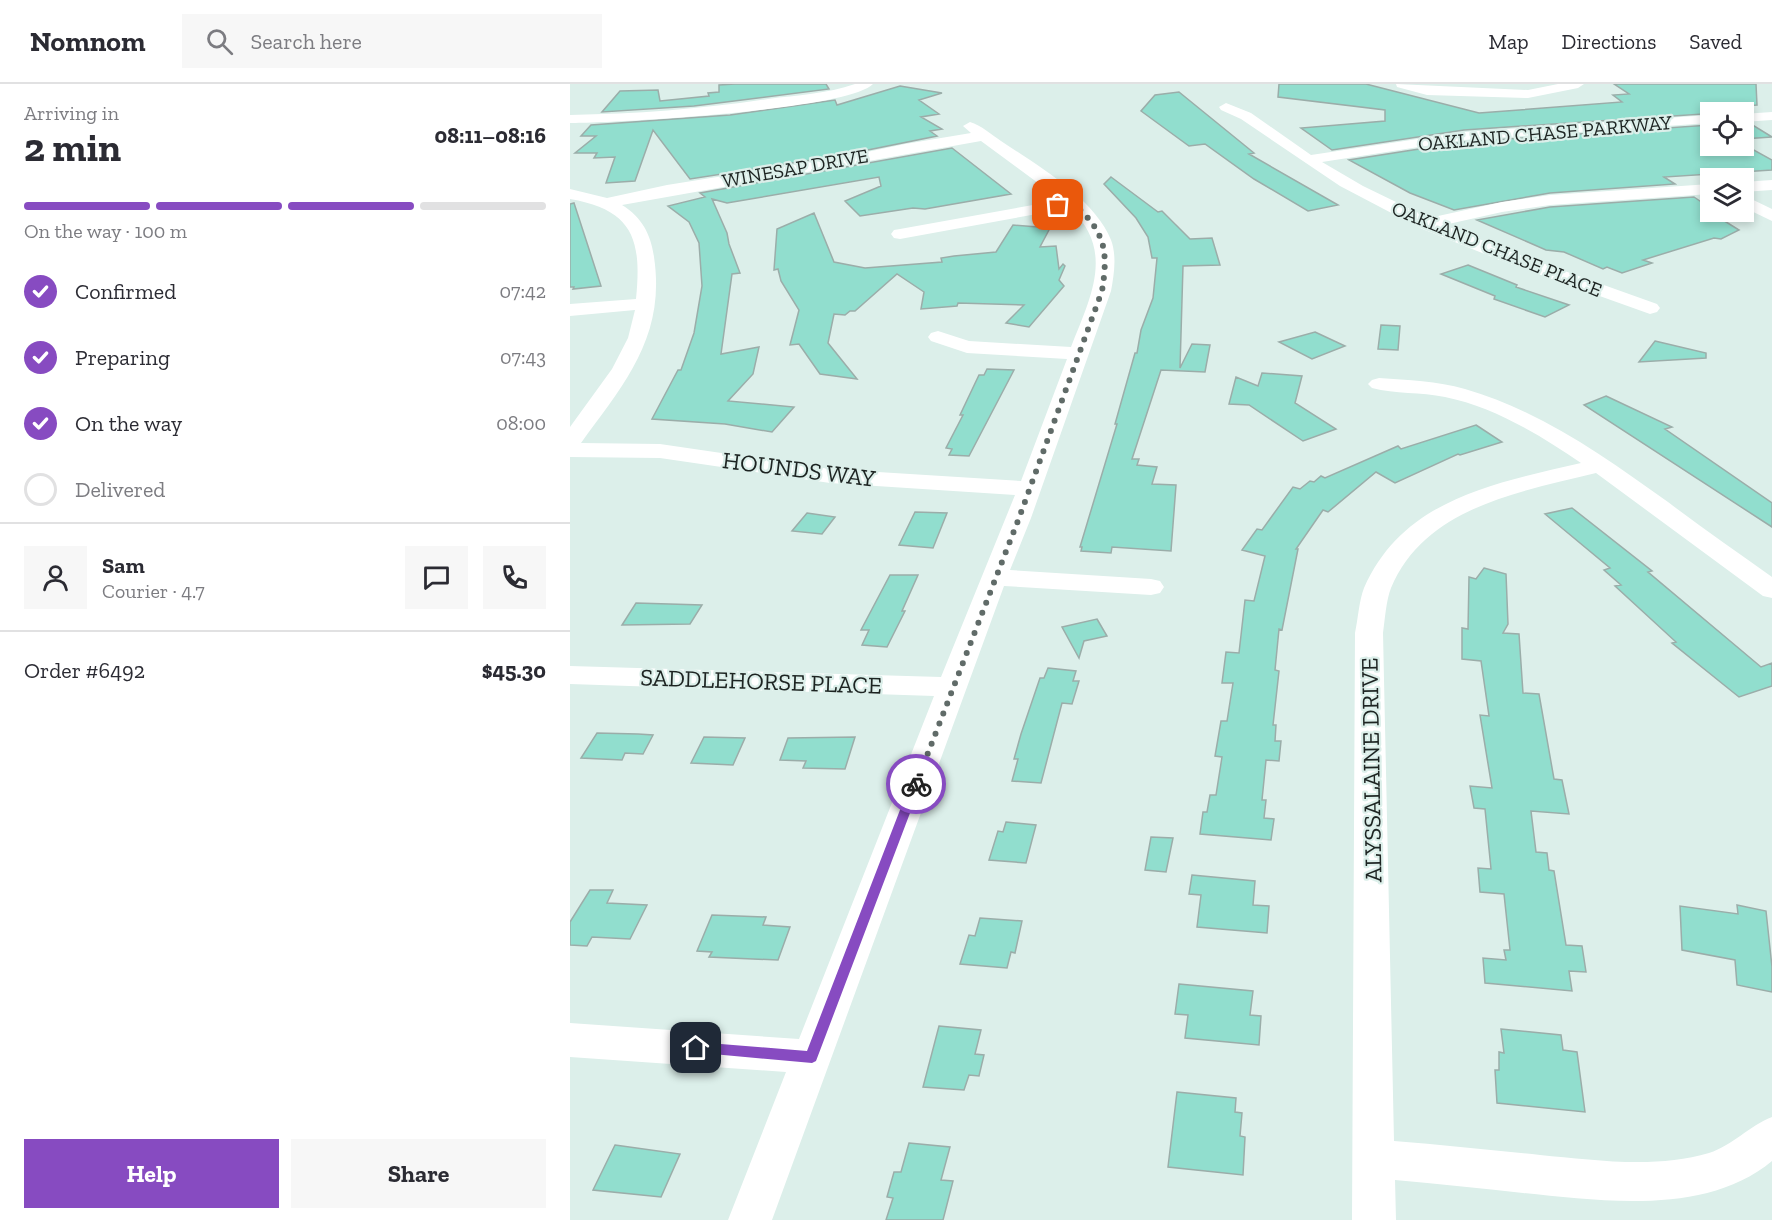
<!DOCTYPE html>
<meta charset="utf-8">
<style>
:root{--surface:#fff;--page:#f7f7f7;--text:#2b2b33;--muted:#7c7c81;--line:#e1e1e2;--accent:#874bc1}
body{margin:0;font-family:"Zilla Slab",serif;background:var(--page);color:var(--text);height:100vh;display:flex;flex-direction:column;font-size:22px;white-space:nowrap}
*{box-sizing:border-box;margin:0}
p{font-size:20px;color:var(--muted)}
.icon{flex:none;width:33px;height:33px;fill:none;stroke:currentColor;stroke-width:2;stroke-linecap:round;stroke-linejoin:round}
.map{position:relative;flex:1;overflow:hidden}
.sheet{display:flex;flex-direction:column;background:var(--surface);width:570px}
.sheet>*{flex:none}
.controls{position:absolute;left:1130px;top:18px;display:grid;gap:12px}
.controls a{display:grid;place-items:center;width:54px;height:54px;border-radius:0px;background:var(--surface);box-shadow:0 3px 9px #0003;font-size:30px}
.pin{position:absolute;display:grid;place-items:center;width:51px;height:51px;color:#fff;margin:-26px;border-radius:12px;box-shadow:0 3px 9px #0006}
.courier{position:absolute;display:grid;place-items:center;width:60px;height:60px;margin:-30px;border:4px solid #874bc1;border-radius:50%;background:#fff;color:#222;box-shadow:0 2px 8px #0007}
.overview em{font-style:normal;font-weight:700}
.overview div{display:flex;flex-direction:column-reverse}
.overview{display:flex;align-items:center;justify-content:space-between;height:102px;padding:0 24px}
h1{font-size:39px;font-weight:700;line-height:45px}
.bar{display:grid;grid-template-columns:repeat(4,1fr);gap:9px 6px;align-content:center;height:72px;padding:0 24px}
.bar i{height:8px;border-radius:4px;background:var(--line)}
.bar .selected{background:var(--accent)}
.bar p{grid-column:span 4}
.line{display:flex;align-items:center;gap:15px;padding:0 24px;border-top:2px solid var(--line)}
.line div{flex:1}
.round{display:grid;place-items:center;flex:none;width:63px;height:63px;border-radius:0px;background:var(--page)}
ol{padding:0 24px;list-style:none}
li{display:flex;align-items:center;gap:18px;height:66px}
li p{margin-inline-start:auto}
li .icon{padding:6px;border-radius:50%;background:var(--accent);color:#fff;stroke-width:4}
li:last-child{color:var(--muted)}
li i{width:33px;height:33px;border:3px solid var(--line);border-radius:50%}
.action{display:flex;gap:12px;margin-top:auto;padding:12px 24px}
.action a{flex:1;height:69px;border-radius:0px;background:var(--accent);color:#fff;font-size:24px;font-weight:700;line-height:69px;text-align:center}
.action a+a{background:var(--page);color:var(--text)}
header{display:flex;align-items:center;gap:36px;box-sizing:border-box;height:84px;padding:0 30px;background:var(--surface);border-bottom:2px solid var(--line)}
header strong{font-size:28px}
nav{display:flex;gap:33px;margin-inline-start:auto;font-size:21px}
.search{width:420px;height:54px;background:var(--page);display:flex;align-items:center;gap:15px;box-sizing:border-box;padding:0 21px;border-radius:0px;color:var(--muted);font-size:22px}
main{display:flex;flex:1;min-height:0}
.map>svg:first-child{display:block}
.building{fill:#91dece;stroke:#9bada9;stroke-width:1.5}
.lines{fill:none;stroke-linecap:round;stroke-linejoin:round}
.minor{fill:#fff;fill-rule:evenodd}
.route{fill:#874bc1}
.done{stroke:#606b68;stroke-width:6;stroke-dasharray:0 10.8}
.labels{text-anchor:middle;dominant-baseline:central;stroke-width:4.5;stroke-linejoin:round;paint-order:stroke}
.far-street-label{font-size:20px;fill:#1d2422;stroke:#dcefea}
.street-label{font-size:24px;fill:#1d2422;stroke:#dcefea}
</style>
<header>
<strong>Nomnom</strong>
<div class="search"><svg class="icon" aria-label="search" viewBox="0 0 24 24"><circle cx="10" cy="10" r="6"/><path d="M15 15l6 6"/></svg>Search here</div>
<nav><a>Map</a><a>Directions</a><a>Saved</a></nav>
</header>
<main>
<section class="sheet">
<div class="overview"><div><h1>2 min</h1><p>Arriving in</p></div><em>08:11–08:16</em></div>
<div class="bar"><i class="selected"></i><i class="selected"></i><i class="selected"></i><i></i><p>On the way · 100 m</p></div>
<ol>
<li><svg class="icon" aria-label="check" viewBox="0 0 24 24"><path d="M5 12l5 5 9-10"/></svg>Confirmed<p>07:42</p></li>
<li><svg class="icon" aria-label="check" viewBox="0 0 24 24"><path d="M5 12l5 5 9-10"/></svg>Preparing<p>07:43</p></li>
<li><svg class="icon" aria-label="check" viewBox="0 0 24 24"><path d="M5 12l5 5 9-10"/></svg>On the way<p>08:00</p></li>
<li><i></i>Delivered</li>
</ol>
<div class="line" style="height:108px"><a class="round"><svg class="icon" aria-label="person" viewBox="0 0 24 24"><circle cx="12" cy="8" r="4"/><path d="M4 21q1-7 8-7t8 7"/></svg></a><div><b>Sam</b><p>Courier · 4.7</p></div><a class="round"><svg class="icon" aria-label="chat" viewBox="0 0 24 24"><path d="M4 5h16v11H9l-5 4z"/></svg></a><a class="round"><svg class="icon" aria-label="phone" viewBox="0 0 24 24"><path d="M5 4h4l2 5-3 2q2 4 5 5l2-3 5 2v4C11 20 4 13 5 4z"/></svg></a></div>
<div class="line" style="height:78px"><div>Order #6492</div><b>$45.30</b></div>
<div class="action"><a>Help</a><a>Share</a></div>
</section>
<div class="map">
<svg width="1202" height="1136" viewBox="0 0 1202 1136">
<rect width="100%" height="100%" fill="#dcefea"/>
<path class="building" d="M165,0H256L259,5L124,22L32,28L50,7L88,6L90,17L139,12L138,9L149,8V1Z
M709,0H796L909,29L1052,18L1043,11L1059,10L1044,0H1186L1187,21L1154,23L1163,28L894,46L762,66L731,44L815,37V26L708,13Z
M330,2L372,9L349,16L369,30L351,33L372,45L360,47L367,52L273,71L120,95L83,46L65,97L36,99L45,73L24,74L27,69H5L26,52H11L21,41L160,31L265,16L267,21Z
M609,8L684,69L679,70L768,121L738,127L684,95L635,60L619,62L571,27L585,11Z
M1173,40H1181L1202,53L1173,55Z
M1140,41V62H1173V60L1202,76V86L1094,93L1105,100L980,109L884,126L840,109L779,76L894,58Z
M382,64L441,110L355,125L343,124L290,132L275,117L311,102L309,93L157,119L142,115L157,149L159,160L170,189L162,190L151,270L189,263L183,290L158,317L224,323L202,348L155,340L82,335L108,286H111L124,249L132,202L129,159L119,138L98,122L135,113L130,109Z
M541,93L588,128L592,127L620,155L642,154L650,181L613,182L610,284L622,260L640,261L635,288L591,286L562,375H569L567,381L587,383L582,400L606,401L601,467L542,463L541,469L511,467L512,463H510L547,340H545L565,269H567L571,246L583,214L587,174H582L578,153L566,134L534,100Z
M1124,113L1140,124V128L1169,146L1151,155L1144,154L1073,176L1082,179L1052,189L1037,183L1033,185L994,168L976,166L907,136L980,123Z
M4,119L31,202L3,205L4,203H0V120Z
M244,129L264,178L295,184L372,178L371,174L384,172L426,168L443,141L480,144L470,163L486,162L489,185L493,180L495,182L489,196L494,202L459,243L436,239L454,221L388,219L387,222L351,225L354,208L327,190L285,227H280L275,231L264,230L258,259L287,295L250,290L229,260L220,261L229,226L211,197L208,185L204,186L207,145Z
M898,181L947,201L946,203L999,221L975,233L924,215L925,212L871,190Z
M811,241L830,242L828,266L808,265Z
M745,248L775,262L742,275L709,258Z
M1085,257L1136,269V274L1069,278Z
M417,285L444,286L399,372L379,371L382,365L376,364L393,331H390L409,291H414Z
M692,289L732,292L725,319L766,345L733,357L679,321L659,320L666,293L688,302Z
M1036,312L1102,343L1095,345L1202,419V443L1014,321Z
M906,341L932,358L890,371L888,370L825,399L806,388L758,428L753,426L726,465H728L712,546L709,545L705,586L709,587L703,641H706L705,657H711L709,677L696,676L692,716H696L694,734L704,735L701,756L630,750L633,728H637L640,711H646L652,673L645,672L651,637H657L663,599H652L656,568L669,569L675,516L684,517L695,472L672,466L687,445L692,446L723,403L730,405L740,397L744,398L751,392L755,394L828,362L831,365Z
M1002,424L1082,487L1078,488L1191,583L1202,579V602L1169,613L1102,559L1106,558L1045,502L1051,501L1034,486L1040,484L975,430Z
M345,428L377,429L363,464L329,461Z
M237,429L265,433L252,450L222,447Z
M914,484L936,490L938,540L933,549L949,550L953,609L969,610L984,695L992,696L999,730L961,727L966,768L977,769L979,786L984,787L996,861L1012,862L1016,888L999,887L1002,907L915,899L913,874L936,876L934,866H940L934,810L910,808L908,784L921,785L915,725L904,724L900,702L922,704L910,631L919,632L911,577L892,575V544L898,545L899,493L906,495Z
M320,491H348L332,527H335L317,563L292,561L299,546H291Z
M66,519L132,521L120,540L52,541Z
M527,535L537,552L514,557L509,574L492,543Z
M478,584L506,587L503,597H509L502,620L492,619L471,699L442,697L448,675H444L451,650L470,594H474Z
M27,649L68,650L83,651L73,670L55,669L52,676L11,674Z
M134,653L175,654L163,681L121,679Z
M285,653L275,685L233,684L236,677L210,676L218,654Z
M436,738L466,741L456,779L419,776L428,747L433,748Z
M581,753L603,754L596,788L575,786Z
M622,791L685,797L683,821L699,822L697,849L627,843L631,811L619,810Z
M20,806H43L37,819L77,821L60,855L22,853L17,862L0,861V838Z
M1167,821L1196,827L1202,883V908L1167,901L1165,876L1112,866L1110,822L1168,830Z
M142,831L196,833L193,841L220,843L208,876L139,873L142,868L127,867Z
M410,834L452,837L445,869L441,868L437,884L390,880L399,851L405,852Z
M609,900L683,907L680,931L691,932L689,961L615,954L618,931L605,930Z
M369,942L411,946L405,970L414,971L409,992L399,991L394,1006L353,1003Z
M931,945L991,951L993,966L1007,968L1015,1028L927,1019L925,986H929V968L934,969Z
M607,1008L666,1014L665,1028L672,1029L670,1052L675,1053L673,1091L598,1083Z
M339,1059L380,1063L371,1096L383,1097L373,1136H316L323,1114L317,1113L324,1088H331Z
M45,1061L110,1070L91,1113L23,1106Z"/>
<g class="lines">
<path class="minor" d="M285,0H303C278,26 46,39 0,39V31C67,30 132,25 198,15C227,11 257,10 285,0Z
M826,0L958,6L988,0H1014L1008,4L958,14L857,11L827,3Z
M656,19L681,29L741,71L894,48L1140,31V39L894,56L752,78L793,102L859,134L932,118L980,111L1140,100V110L980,121L932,128L874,141L944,169L1087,220L1090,224L1087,228L1080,230L932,177L850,144L770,102L671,35L651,26L649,23Z
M1202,28V36L1173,38V30Z
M400,38C411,41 422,51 431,57C467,81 525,115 541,156C547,172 544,191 541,207L461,434L440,486L581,495L590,497L594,503L590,509L581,511L434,502L202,1136H158L216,988L0,973V939L229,955L364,612L0,600V582L371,593L445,411L260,399L90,374L0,373V343L42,285L58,254L65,226L0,232V220L66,215C72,155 63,126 0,115V105L37,114L97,101L273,73L335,60L401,49L393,42ZM411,57L491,116L330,145L324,146L321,150L324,154L330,155L500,124C546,167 520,214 501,263L399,257L368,247L361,249L358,253L361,257L397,269L497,275L451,397L260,385L90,360L11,359C54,300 96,253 84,173C81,151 72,133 52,121Z
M1202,96V106L1173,108V98Z
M1173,111L1202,125V137L1173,123Z
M809,294C838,296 867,297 895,305C971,327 1035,373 1098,418C1132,444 1167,468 1202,493V514L1193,512L1026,389C949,408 855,423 821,504C816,517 815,535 813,549L824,1057C873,1061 922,1066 970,1071C1024,1076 1086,1085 1139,1069C1163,1061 1179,1042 1202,1033V1077C1136,1132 1032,1117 953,1109C911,1104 868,1100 825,1096L826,1136H782L785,549C788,535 789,517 794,504C833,415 925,399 1011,379C970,351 924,323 875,313C851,308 825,310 802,304L798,300L802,296Z"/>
</g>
<path class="route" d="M346,696L351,700L246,977L242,979L121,968L119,964L121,960L126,958L237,967L340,700Z"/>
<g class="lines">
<path class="done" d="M346,700L449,434L532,207C539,164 534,147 502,118L488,121"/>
</g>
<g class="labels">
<g class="far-street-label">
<text transform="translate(975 49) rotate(-5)">OAKLAND CHASE PARKWAY</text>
<text transform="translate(225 84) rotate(-10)">WINESAP DRIVE</text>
<text transform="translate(927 165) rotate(22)">OAKLAND CHASE PLACE</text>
</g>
<g class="street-label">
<text transform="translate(229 385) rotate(7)">HOUNDS WAY</text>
<text transform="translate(191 597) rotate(2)">SADDLEHORSE PLACE</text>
<text transform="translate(801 686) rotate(-91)">ALYSSALAINE DRIVE</text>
</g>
</g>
</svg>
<div class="controls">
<a><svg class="icon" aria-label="locate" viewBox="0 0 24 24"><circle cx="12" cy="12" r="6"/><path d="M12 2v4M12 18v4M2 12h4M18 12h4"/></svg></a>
<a><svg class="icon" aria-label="layers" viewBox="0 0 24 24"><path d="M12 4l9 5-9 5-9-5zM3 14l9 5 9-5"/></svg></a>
</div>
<div class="pin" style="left:488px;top:121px;background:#ea580c"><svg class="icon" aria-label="bag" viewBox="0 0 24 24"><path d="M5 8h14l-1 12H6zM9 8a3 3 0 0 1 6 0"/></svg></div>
<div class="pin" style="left:126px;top:964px;background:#1f2937"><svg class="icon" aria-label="home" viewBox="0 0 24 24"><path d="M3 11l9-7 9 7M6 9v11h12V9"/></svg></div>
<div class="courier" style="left:346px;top:700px"><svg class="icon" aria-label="bike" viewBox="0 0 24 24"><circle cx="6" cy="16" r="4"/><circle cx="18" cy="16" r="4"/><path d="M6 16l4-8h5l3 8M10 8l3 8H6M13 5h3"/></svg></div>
</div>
</main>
